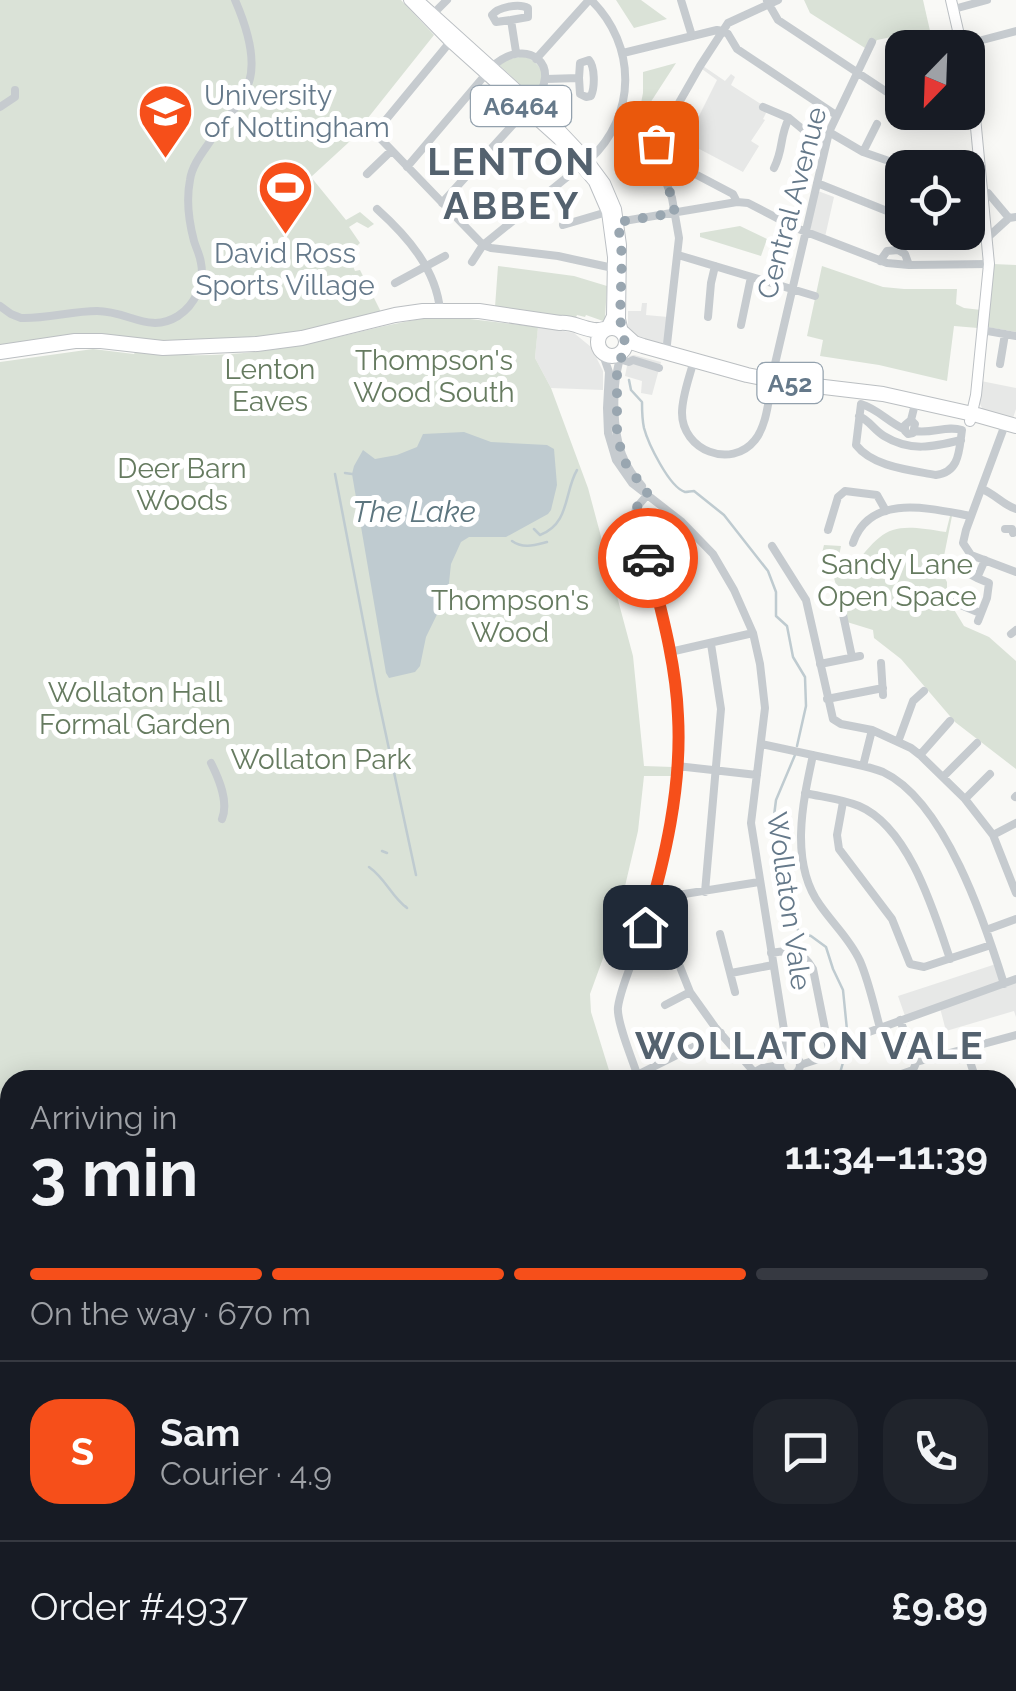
<!DOCTYPE html>
<meta charset="utf-8">
<style>
:root{--surface:#171b24;--page:#20242c;--text:#f1f3f6;--muted:#9ea1a6;--line:#363941;--accent:#f64f1a}
body{margin:0;font-family:Raleway,sans-serif;background:var(--page);color:var(--text);height:100vh;display:flex;flex-direction:column;font-size:38px;white-space:nowrap}
*{box-sizing:border-box;margin:0}
p{font-size:32px;color:var(--muted)}
.icon{flex:none;width:55px;height:55px;fill:none;stroke:currentColor;stroke-width:2;stroke-linecap:round;stroke-linejoin:round}
.map{position:relative;flex:1;overflow:hidden}
.side{position:absolute;left:0px;top:1070px;width:1018px;height:622px;display:flex;flex-direction:column;background:var(--surface);border-radius:30px 30px 0 0;box-shadow:0 5px 25px #0003}
.side>*{flex:none}
.needle{width:65px;rotate:203deg}
.controls{position:absolute;left:885px;top:30px;display:grid;gap:20px}
.controls a{display:grid;place-items:center;width:100px;height:100px;border-radius:20px;background:var(--surface);box-shadow:0 5px 25px #0003;font-size:50px}
.pin{position:absolute;display:grid;place-items:center;width:85px;height:85px;color:#fff;margin:-42px;border-radius:20px;box-shadow:0 5px 15px #0006}
.courier{position:absolute;display:grid;place-items:center;width:100px;height:100px;margin:-50px;border:8px solid #f64f1a;border-radius:50%;background:#fff;color:#222;box-shadow:0 2px 12px #0007}
.head em{font-style:normal;font-weight:700}
.head div{display:flex;flex-direction:column-reverse}
.head{display:flex;align-items:center;justify-content:space-between;height:170px;padding:0 30px}
h1{font-size:65px;font-weight:700;line-height:75px}
.bar{display:grid;grid-template-columns:repeat(4,1fr);gap:15px 10px;align-content:center;height:120px;padding:0 30px}
.bar i{height:12px;border-radius:8px;background:var(--line)}
.bar .current{background:var(--accent)}
.bar p{grid-column:span 4}
.line{display:flex;align-items:center;gap:25px;padding:0 30px;border-top:2px solid var(--line)}
.line div{flex:1}
.round{display:grid;place-items:center;flex:none;width:105px;height:105px;border-radius:30px;background:var(--page)}
.map>svg:first-child{display:block}
.built{fill:#e7e8e7}
.green{fill:#dae2d7}
.water{fill:#bfcbd0}
.lines{fill:none;stroke-linecap:round;stroke-linejoin:round}
.stream{stroke:#bfcbd0;stroke-width:2.5}
.major-casing{stroke:#bcc0c4;stroke-width:12}
.highway-casing{stroke:#bbbfc2;stroke-width:16}
.minor{stroke:#c6cbcf;stroke-width:8}
.major{stroke:#fff;stroke-width:10}
.highway{stroke:#fff;stroke-width:14}
.rail-casing{stroke:#a8afb5;stroke-width:6}
.rail{stroke:#fff;stroke-width:2.5;stroke-dasharray:8;stroke-linecap:butt}
.done{stroke:#99a6b0;stroke-width:10;stroke-dasharray:0 18}
.route{stroke:#f64f1a;stroke-width:12}
.labels{text-anchor:middle;dominant-baseline:central;stroke-width:10;stroke-linejoin:round;paint-order:stroke}
.shield{fill:#fff;stroke:#93a1ad;stroke-width:2.5}
.shield-label{font-size:25px;font-weight:bold;fill:#65798a}
.poi-label{font-size:28px;fill:#65798a;stroke:#fff;text-anchor:start}
.street-label{font-size:28px;fill:#65798a;stroke:#fff}
.park-label{font-size:28px;fill:#667b60;stroke:#fff}
.water-label{font-size:30px;font-style:italic;fill:#5c757e;stroke:#fff}
.district-label{font-size:38px;font-weight:bold;letter-spacing:2.5px;fill:#54626f;stroke:#fff}
</style>
<div class="map">
<svg width="1016" height="1691" viewBox="0 0 1016 1691">
<rect width="100%" height="100%" fill="#f9f9f6"/>
<path class="built" d="M703,66L725,81L731,74L735,77L731,85L764,106L766,113L763,119L765,120L751,141L759,146L743,172L686,142L717,80L702,69Z
M818,191L834,197L825,237L810,230Z
M642,303H647L646,315L668,317L665,349L634,336L628,328V311H641Z
M538,326L574,333L591,347L603,371V390L551,388L535,358Z
M634,355L661,362L652,395L641,393L642,381L625,376L629,356Z
M981,381L1016,388V409L1012,421L984,412L980,404Z
M996,964L1003,986L1016,981V1017L1014,1011L946,1031L939,1004L905,1016L898,996Z
M0,1550L10,1554V1682H179L206,1691H0Z
M340,1682H705L713,1691H337Z"/>
<path class="green" d="M0,0H401L434,35L348,143L311,177L346,220L360,212L374,224L368,228L357,222L349,227L360,243L348,254L355,271L360,270L382,314C318,328 250,345 184,344C153,344 122,337 92,335C61,333 30,341 0,346Z
M616,0H641L667,19L634,28Z
M804,0H923L933,44L918,47L902,48V51L900,52L896,36L877,40L875,43L870,40L865,48L810,13Z
M525,56C547,68 545,77 534,97L499,65L504,60Z
M676,63L643,114L639,113L643,93V72Z
M740,226L767,239L761,256L700,237V233Z
M993,264L1016,265V332L987,327Z
M498,266L574,276L607,286L605,318L603,321L586,315L585,317L577,315L574,322L540,313L495,307Z
M822,266L883,287L904,289H957L956,304L964,308L981,310L978,328L954,326L947,381L879,365L820,356L823,340L807,336Z
M433,317L470,319L538,327L535,358L551,388L588,488L633,656L644,766L673,767L672,776H644L638,831L617,920L590,994L591,1012L612,1080H10V1143H8L6,1128H0V362L93,349L134,354L136,351C191,359 250,355 305,344C348,336 389,323 433,317Z
M950,516H952L941,571L947,582V598L964,626L989,637L1016,661V769L955,722L901,659L874,638L873,630L847,622L831,568L822,553L824,545L841,546L839,556L850,571C884,527 889,522 946,532Z
M179,1682L340,1683L337,1691H206L178,1686Z
M805,1683H882L884,1691H808Z"/>
<path class="water" d="M464,432L491,442L547,445L554,449L557,485L551,510L548,514L506,537H469L461,542L451,564L448,592L426,637L420,666L415,672L389,678L386,673L352,474L354,466L363,450L375,459L397,455L417,447L423,434Z"/>
<g class="lines">
<path class="stream" d="M629,380L631,390L642,402C642,411 642,419 644,428C648,443 669,487 685,492C688,492 691,491 694,491L724,515L768,571L776,592V616L787,626L793,657L805,677L806,706L797,746
M345,473L352,474
M335,474L377,693L416,875
M534,529L540,535C570,524 564,492 577,470
M512,541C523,549 535,545 547,542
M795,755L776,800L773,824L781,881L798,930L800,933L811,936L826,947L833,969L843,990L847,1030L845,1040
M382,851L387,853
M369,867C386,879 391,896 407,908L405,906
M838,1080L846,1052"/>
<defs>
<path id="major" d="M409,0L450,42L558,139L594,182L607,212L613,257L612,316L606,328
M418,0L552,121L585,156L605,183L616,209L621,245L620,319L623,332
M951,0L962,48
M968,71L975,117L989,264L976,395L970,421
M0,1151L10,1152
M1008,1613L1016,1616"/>
<path id="highway" d="M598 342a14 14 0 1 1 28 0a14 14 0 1 1-28 0Z
M623,333L634,343L643,346L747,375L782,382L883,394L977,415L1016,426
M0,352L75,341H101L163,348L257,344L302,338L395,315L423,311H479L560,323C575,321 589,334 604,329"/>
</defs>
<use href="#major" class="major-casing"/>
<use href="#highway" class="highway-casing"/>
<path class="minor" d="M681,0L692,36
M767,1L778,20L902,102
M954,9L987,0
M433,14L447,0
M511,20L528,17V8C519,3 498,7 492,15L496,22L511,20L516,52
M723,31L728,34L737,49L836,115
M450,42L375,133L483,245
M952,48L1016,31
M623,53L717,30L723,31
M536,59L589,0
M492,67C527,34 566,67 532,103
M546,79L579,78L580,63L589,60C595,67 595,87 591,96L586,97L580,94L579,78
M476,87L515,122
M0,107L15,97V90
M763,107L789,118L812,137L826,142
M919,112L942,119L975,117
M829,132L863,152L909,168
M863,152L877,124
M589,160C637,116 637,45 591,0
M660,165L668,162L676,164L733,194L737,202L748,203L796,228L887,263L909,265L989,264
M407,167L486,74
M774,168C784,148 779,138 789,118
M367,174L391,151
M817,183L902,217
M982,192L988,193L1009,218
M442,203L526,110
M377,209C407,236 436,269 440,310
M968,217L985,216
M618,222L737,202
M563,225L607,212
M987,238L1009,218L1016,217
M483,245L491,248L558,256L613,268
M678,255L815,296
M880,261L887,251L898,250L905,254L909,265
M472,262L483,245L582,165
M395,283L445,256
M0,306L11,314L21,318C46,319 72,311 97,311C129,311 149,334 178,316C195,305 205,283 201,263C200,255 196,248 194,241C189,222 186,200 190,180C192,165 203,152 211,140C224,122 242,103 249,82C257,57 245,23 235,0
M708,317L711,283L715,266
M741,325L751,277
M982,330L1016,336
M602,352L609,372L607,408L608,433L616,460L632,483L682,522L713,554L734,590L753,633L760,664L765,708L751,823L788,1055
M666,353L679,238L672,198L656,155V143L700,66L728,23L778,0
M622,354C611,380 612,433 624,459C628,469 635,478 642,486
M619,359L629,362L633,360L659,368
M1000,364L1005,334
M692,367C688,381 682,398 682,413C682,450 731,470 755,440C766,426 768,404 771,388
M771,381L829,132L872,42
M859,416C869,420 874,430 884,436C910,452 933,447 961,440
M911,420L915,424L913,433L908,434L905,431V425L911,420L914,408
M904,429C888,422 878,409 861,404L856,445C873,467 910,470 936,475C960,472 959,450 962,430C947,425 932,434 915,431
M1003,430L966,530L963,543L971,555L1016,572
M982,489C995,494 1003,505 1016,509
M1005,529H1012L1013,533
M828,530L838,497L845,491L877,495L886,511
M853,543C870,492 932,509 971,516
M772,546L806,600L833,719L841,724L872,730L911,748L920,755L965,799L993,835L1016,893
M946,567L962,570L977,578
M951,601L980,613
M842,610L852,657
M978,621L987,598L989,583L977,578L985,560
M1011,634L1016,630
M670,652L753,633
M881,663L883,695
M820,664L860,656
M827,699L883,688
M898,742L913,701L924,691
M761,744C789,750 817,756 845,762C858,765 871,767 883,772C945,801 985,923 1004,984
M813,755C803,801 789,862 820,905C833,924 850,939 860,961C869,982 874,1006 880,1028
M920,755L950,721
M211,763C219,779 229,802 222,819
M677,766L757,775
M863,766L872,730
M943,777L977,743
M805,793C822,797 842,799 859,806C909,827 934,912 950,959
M1015,797L1016,796
M965,799L990,774
M843,802L837,835L839,849L892,919L910,964L924,967L991,945
M993,835L1016,823
M705,892L721,709L711,644
M653,899L759,882
M649,912L661,919L690,992L715,1027L754,1072
M986,930L1016,919
M720,934L735,992
M771,953C791,949 802,950 813,969L830,1054
M731,973L773,965
M665,1005L690,992
M900,1020L914,1057L920,1061L1016,1035
M966,1049L976,1080
M780 1065a10 10 0 1 1 20 0a10 10 0 1 1-20 0Z
M800,1065L825,1057L869,1032L1016,979
M637,1075L721,1033
M639,1080C634,1063 616,1022 618,1007C621,985 638,949 645,927C660,881 670,832 676,784C686,694 663,599 635,514L636,508L648,494
M741,1080L762,1068L780,1065
M884,1080L913,1070L917,1061
M1008,1148L1016,1164
M1008,1193L1016,1188
M1008,1241L1016,1236
M1008,1271L1016,1278
M0,1273L4,1306L10,1322
M1008,1289L1016,1297
M1008,1349L1014,1358
M0,1385L10,1382
M0,1396L3,1402
M1008,1411L1016,1408
M0,1433L10,1434
M1008,1474L1016,1471
M0,1477L3,1474L10,1475
M0,1517L10,1522
M1008,1526L1016,1520
M696,1682L703,1691
M778,1682L782,1691
M984,1682L985,1691
M350,1686C391,1691 438,1690 479,1682
M90,1691V1682
M175,1691L177,1682
M748,1691L756,1682
M910,1691L913,1682"/>
<use href="#major" class="major"/>
<use href="#highway" class="highway"/>
<defs>
<path id="rail" d="M1008,1449L1016,1447
M0,1543L10,1547"/>
</defs>
<use href="#rail" class="rail-casing"/>
<use href="#rail" class="rail"/>
</g>
<g class="lines">
<path class="done" d="M648,558L635,514L636,508L648,494L624,461L617,435V374L625,343L620,319L622,256L618,222L675,213L668,185L656,155V143"/>
<path class="route" d="M645,927C665,860 682,787 678,716C676,663 661,610 648,558"/>
</g>
<defs>
<symbol id="university-pin" viewBox="-11 -11 22 30"><path d="M0 17L-7.5 6A9.5 9.5 0 1 1 7.5 6Z" fill="#f64f1a" stroke="#fff"/><path d="M0-5L7-2L0 1L-7-2ZM-4 1L0 2.5L4 1V4Q0 6-4 4Z" fill="#fff"/></symbol>
<symbol id="stadium-pin" viewBox="-11 -11 22 30"><path d="M0 17L-7.5 6A9.5 9.5 0 1 1 7.5 6Z" fill="#f64f1a" stroke="#fff"/><path d="M0-5a6.5 5 0 1 0 0 10a6.5 5 0 1 0 0-10ZM-3.5-1.8h7v3.6h-7Z" fill="#fff"/></symbol>
</defs>
<g fill-rule="evenodd">
<use href="#university-pin" x="134" y="80" width="63" height="86"/>
<use href="#stadium-pin" x="254" y="156" width="63" height="86"/>
</g>
<g class="labels">
<g class="shield">
<rect x="471" y="86" width="100" height="40" rx="8"/>
<rect x="757.5" y="363" width="65" height="40" rx="8"/>
</g>
<g class="shield-label">
<text x="521" y="106">A6464</text>
<text x="790" y="383">A52</text>
</g>
<g class="poi-label">
<text x="204" y="95">University<tspan x="204" dy="32">of Nottingham</tspan></text>
<text x="285" y="253" text-anchor="middle">David Ross<tspan x="285" dy="32">Sports Village</tspan></text>
</g>
<g class="street-label">
<text transform="translate(792 203) rotate(-75)">Central Avenue</text>
<text transform="translate(789 901) rotate(82)">Wollaton Vale</text>
</g>
<g class="park-label">
<text x="434" y="360">Thompson's<tspan x="434" dy="32">Wood South</tspan></text>
<text x="270" y="369">Lenton<tspan x="270" dy="32">Eaves</tspan></text>
<text x="182" y="468">Deer Barn<tspan x="182" dy="32">Woods</tspan></text>
<text x="897" y="564">Sandy Lane<tspan x="897" dy="32">Open Space</tspan></text>
<text x="510" y="600">Thompson's<tspan x="510" dy="32">Wood</tspan></text>
<text x="135" y="692">Wollaton Hall<tspan x="135" dy="32">Formal Garden</tspan></text>
<text x="321" y="759">Wollaton Park</text>
</g>
<g class="water-label">
<text x="414" y="511">The Lake</text>
</g>
<g class="district-label">
<text x="512" y="161">LENTON<tspan x="512" dy="44">ABBEY</tspan></text>
<text x="810" y="1045">WOLLATON VALE</text>
</g>
</g>
</svg>
<div class="controls">
<a><svg class="needle" viewBox="-14 -14 28 28"><path d="M0-13l5 13h-10z" fill="#e53935"/><path d="M0 13l5-13h-10z" fill="#9ea1a6"/></svg></a>
<a><svg class="icon" aria-label="locate" viewBox="0 0 24 24"><circle cx="12" cy="12" r="6"/><path d="M12 2v4M12 18v4M2 12h4M18 12h4"/></svg></a>
</div>
<div class="pin" style="left:656px;top:143px;background:#ea580c"><svg class="icon" aria-label="bag" viewBox="0 0 24 24"><path d="M5 8h14l-1 12H6zM9 8a3 3 0 0 1 6 0"/></svg></div>
<div class="pin" style="left:645px;top:927px;background:#1f2937"><svg class="icon" aria-label="home" viewBox="0 0 24 24"><path d="M3 11l9-7 9 7M6 9v11h12V9"/></svg></div>
<div class="courier" style="left:648px;top:558px"><svg class="icon" aria-label="car" viewBox="0 0 24 24"><path d="M5 17H2v-5l4-1 3-4h7l3 4 3 1v5h-3M9 17h6M6 11h13"/><circle cx="7" cy="17" r="2"/><circle cx="17" cy="17" r="2"/></svg></div>
<section class="side">
<div class="head"><div><h1>3 min</h1><p>Arriving in</p></div><em>11:34–11:39</em></div>
<div class="bar"><i class="current"></i><i class="current"></i><i class="current"></i><i></i><p>On the way · 670 m</p></div>
<div class="line" style="height:180px"><b class="round" style="background:var(--accent);color:#fff">S</b><div><b>Sam</b><p>Courier · 4.9</p></div><a class="round"><svg class="icon" aria-label="chat" viewBox="0 0 24 24"><path d="M4 5h16v11H9l-5 4z"/></svg></a><a class="round"><svg class="icon" aria-label="phone" viewBox="0 0 24 24"><path d="M5 4h4l2 5-3 2q2 4 5 5l2-3 5 2v4C11 20 4 13 5 4z"/></svg></a></div>
<div class="line" style="height:130px"><div>Order #4937</div><b>£9.89</b></div>
</section>
</div>
